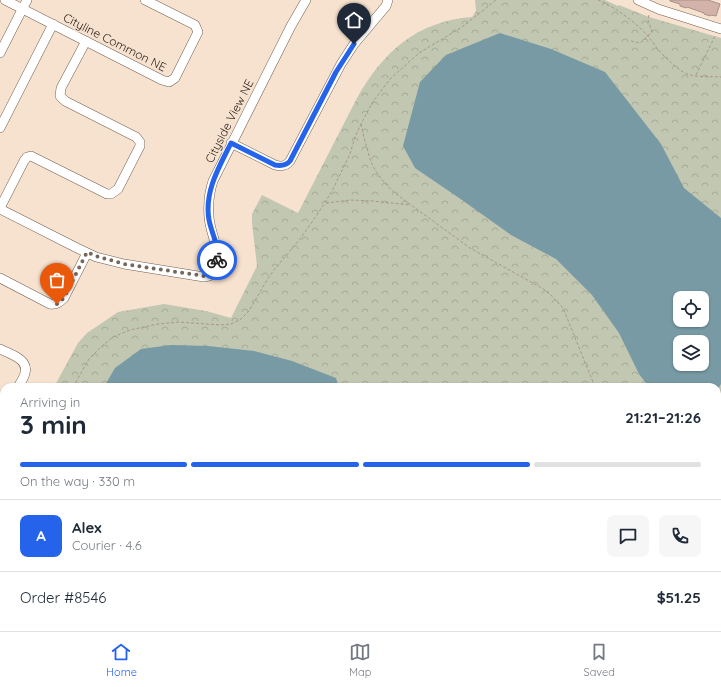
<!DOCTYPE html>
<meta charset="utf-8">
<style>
:root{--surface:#fff;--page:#f6f6f7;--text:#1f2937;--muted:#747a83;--line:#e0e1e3;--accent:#2563eb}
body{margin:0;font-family:Quicksand,sans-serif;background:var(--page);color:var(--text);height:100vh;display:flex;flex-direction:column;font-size:15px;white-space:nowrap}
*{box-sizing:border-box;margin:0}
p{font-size:13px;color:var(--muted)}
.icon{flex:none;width:22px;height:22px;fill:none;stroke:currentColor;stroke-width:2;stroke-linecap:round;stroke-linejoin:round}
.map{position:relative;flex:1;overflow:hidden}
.drawer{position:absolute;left:0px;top:383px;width:721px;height:248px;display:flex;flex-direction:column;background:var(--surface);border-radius:12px 12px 0 0;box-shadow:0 1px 3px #0004}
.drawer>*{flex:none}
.fabs{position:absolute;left:673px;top:291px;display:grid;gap:8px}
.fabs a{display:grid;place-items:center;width:36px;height:36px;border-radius:8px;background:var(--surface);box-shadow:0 1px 3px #0004;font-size:20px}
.pin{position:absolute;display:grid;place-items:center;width:34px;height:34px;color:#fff;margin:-41px -17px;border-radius:50% 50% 50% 0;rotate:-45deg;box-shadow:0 0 4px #0007}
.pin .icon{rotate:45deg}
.courier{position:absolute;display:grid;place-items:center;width:40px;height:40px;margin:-20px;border:3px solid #2563eb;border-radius:50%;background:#fff;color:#222;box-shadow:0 1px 5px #0007}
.summary em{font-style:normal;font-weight:700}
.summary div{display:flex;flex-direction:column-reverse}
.summary{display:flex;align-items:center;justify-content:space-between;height:68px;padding:0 20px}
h1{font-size:26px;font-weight:700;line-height:30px}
.bar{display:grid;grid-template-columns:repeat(4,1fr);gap:6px 4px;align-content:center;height:48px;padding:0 20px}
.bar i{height:5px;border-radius:3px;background:var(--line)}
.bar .selected{background:var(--accent)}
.bar p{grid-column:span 4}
.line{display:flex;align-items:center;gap:10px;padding:0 20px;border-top:1px solid var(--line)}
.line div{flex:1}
.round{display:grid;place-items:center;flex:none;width:42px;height:42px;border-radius:8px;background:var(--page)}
.tabs{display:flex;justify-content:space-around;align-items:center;height:56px;border-top:1px solid var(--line);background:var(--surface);font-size:11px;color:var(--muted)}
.tabs a{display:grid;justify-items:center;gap:2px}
.tabs .selected{color:var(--accent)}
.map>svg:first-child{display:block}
.park{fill:url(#park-crowns);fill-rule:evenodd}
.water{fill:#779aa4;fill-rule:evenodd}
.building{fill:#d3b2a9;stroke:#aa9088}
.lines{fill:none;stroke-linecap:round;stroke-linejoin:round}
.minor-casing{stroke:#715f4f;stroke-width:10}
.path{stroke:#a8988a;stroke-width:1;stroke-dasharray:3 2;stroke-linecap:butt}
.minor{stroke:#fff;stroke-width:9}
.done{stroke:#74675c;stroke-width:4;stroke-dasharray:0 7.2}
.route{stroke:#2563eb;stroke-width:5}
.labels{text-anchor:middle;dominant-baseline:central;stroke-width:4;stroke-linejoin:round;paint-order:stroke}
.street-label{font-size:12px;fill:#2d251e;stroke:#f7e2cf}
</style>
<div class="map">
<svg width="721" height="631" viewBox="0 0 721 631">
<defs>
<pattern id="park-crowns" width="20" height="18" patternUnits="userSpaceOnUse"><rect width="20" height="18" fill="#c1c7b1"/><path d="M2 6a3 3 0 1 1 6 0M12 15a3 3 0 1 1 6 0" fill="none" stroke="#a6ab98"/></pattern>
</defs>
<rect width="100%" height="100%" fill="#f7e2cf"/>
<path class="park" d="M475,0H605L618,6L619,5L649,17L721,38V499L717,500V387H54L78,343L87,333L118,312L164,304L206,311L231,318L257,266L252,223V214L262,195L298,213L357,98C383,52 417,21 472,17L476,11ZM680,298H702V320H680ZM680,342H702V364H680Z
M3,430H4V529L0,531V436Z
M161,627H402L400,631H169Z"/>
<path class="water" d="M500,33L551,49L605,72L661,144L684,188L721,218V384L717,390V387H649L639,374L619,333L592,295L556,259L511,235L462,200L415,168L403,146L420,82L446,55ZM680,298H702V320H680ZM680,342H702V364H680Z
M171,345L208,346L254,351L292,361L336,378L339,387H104L115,368L141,349Z"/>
<path class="building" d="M670,0H708L720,4L716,16L711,15L710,16L704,14V13L687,7L686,8L680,6V4L670,1Z"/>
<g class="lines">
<defs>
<path id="minor" d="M5,0L162,80L169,82L175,78L198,32L195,25L145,0
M638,0L658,9L721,29
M0,53L27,0
M0,128L53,24
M231,143L275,165C282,167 286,166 290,161L341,64L354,44L386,6L388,0
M0,208L24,161L27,157L31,156L107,194H111L118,189L140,146V142L136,137L65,101L60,96L61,88L86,41
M0,209L77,248L96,257L124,264L204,277L209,276C227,260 210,236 209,217C208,205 209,193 213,181L291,26L306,0
M0,278L50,304C56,305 59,303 64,298L87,253
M0,349C10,354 29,359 25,373C24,378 21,382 18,387
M0,414L4,413
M717,533L721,532
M0,555L4,560
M717,559L721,566
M0,605L4,599
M717,612L721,608
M78,627L85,631
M707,627L714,631"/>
</defs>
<use href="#minor" class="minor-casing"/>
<path class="path" d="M598,0C615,7 635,22 648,36C651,40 654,44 657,48C663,56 678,70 687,74C698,78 710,76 721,77
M631,41L640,43L648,36L652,31L648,20L649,15
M696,75L715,36
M361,124C364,137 367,151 372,164C377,175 387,186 396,194L470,248L547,291L563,308L595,387
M326,203L350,200L373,201L410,205
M73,387L89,359L101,347L113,337L130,330L158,324L178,322L221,325L231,324L241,319L249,311L267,280L274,270L300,239L317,215L332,191L350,154L355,137L361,124L372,103L390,79L419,53L462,27L496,0
M0,456H4
M0,457L4,459
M717,491L721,490
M182,627L191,631"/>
<use href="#minor" class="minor"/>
</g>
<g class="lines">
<path class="done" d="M57,304L64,298L87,252L96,256L124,264L204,276C213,275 216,268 217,260"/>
<path class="route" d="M217,260C217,256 217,252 217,248C215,238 211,230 209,220C204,192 219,167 231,143L275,165C281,166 286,166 290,161L336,72L354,44"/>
</g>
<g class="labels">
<g class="street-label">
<text transform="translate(115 42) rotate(27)">Cityline Common NE</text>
<text transform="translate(229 121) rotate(-63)">Cityside View NE</text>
</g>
</g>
</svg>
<div class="fabs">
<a><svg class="icon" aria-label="locate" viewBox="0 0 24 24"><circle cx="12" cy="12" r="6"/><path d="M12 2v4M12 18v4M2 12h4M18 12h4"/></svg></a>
<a><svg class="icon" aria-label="layers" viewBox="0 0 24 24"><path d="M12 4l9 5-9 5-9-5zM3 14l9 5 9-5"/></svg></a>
</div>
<div class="pin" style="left:57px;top:304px;background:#ea580c"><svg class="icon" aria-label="bag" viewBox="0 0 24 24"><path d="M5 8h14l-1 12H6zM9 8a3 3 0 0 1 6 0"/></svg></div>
<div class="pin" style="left:354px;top:44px;background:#1f2937"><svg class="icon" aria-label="home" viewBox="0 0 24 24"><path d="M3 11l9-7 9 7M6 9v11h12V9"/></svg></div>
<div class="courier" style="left:217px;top:260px"><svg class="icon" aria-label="bike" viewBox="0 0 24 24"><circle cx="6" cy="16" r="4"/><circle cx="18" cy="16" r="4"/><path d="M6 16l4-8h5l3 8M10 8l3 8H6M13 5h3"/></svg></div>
<section class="drawer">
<div class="summary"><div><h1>3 min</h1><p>Arriving in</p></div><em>21:21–21:26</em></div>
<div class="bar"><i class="selected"></i><i class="selected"></i><i class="selected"></i><i></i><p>On the way · 330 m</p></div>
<div class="line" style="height:72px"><b class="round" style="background:var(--accent);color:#fff">A</b><div><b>Alex</b><p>Courier · 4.6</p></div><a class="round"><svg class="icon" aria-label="chat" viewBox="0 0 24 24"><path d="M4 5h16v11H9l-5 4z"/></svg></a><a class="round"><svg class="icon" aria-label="phone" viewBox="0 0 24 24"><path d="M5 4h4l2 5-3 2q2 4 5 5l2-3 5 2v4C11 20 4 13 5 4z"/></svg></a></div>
<div class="line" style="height:52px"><div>Order #8546</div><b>$51.25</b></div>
</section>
</div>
<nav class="tabs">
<a class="selected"><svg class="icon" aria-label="home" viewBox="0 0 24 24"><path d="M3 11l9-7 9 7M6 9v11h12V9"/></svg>Home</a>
<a><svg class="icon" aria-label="map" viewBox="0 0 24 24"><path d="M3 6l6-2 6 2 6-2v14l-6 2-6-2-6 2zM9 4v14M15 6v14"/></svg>Map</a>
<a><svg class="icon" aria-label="saved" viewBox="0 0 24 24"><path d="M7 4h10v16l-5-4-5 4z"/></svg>Saved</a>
</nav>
